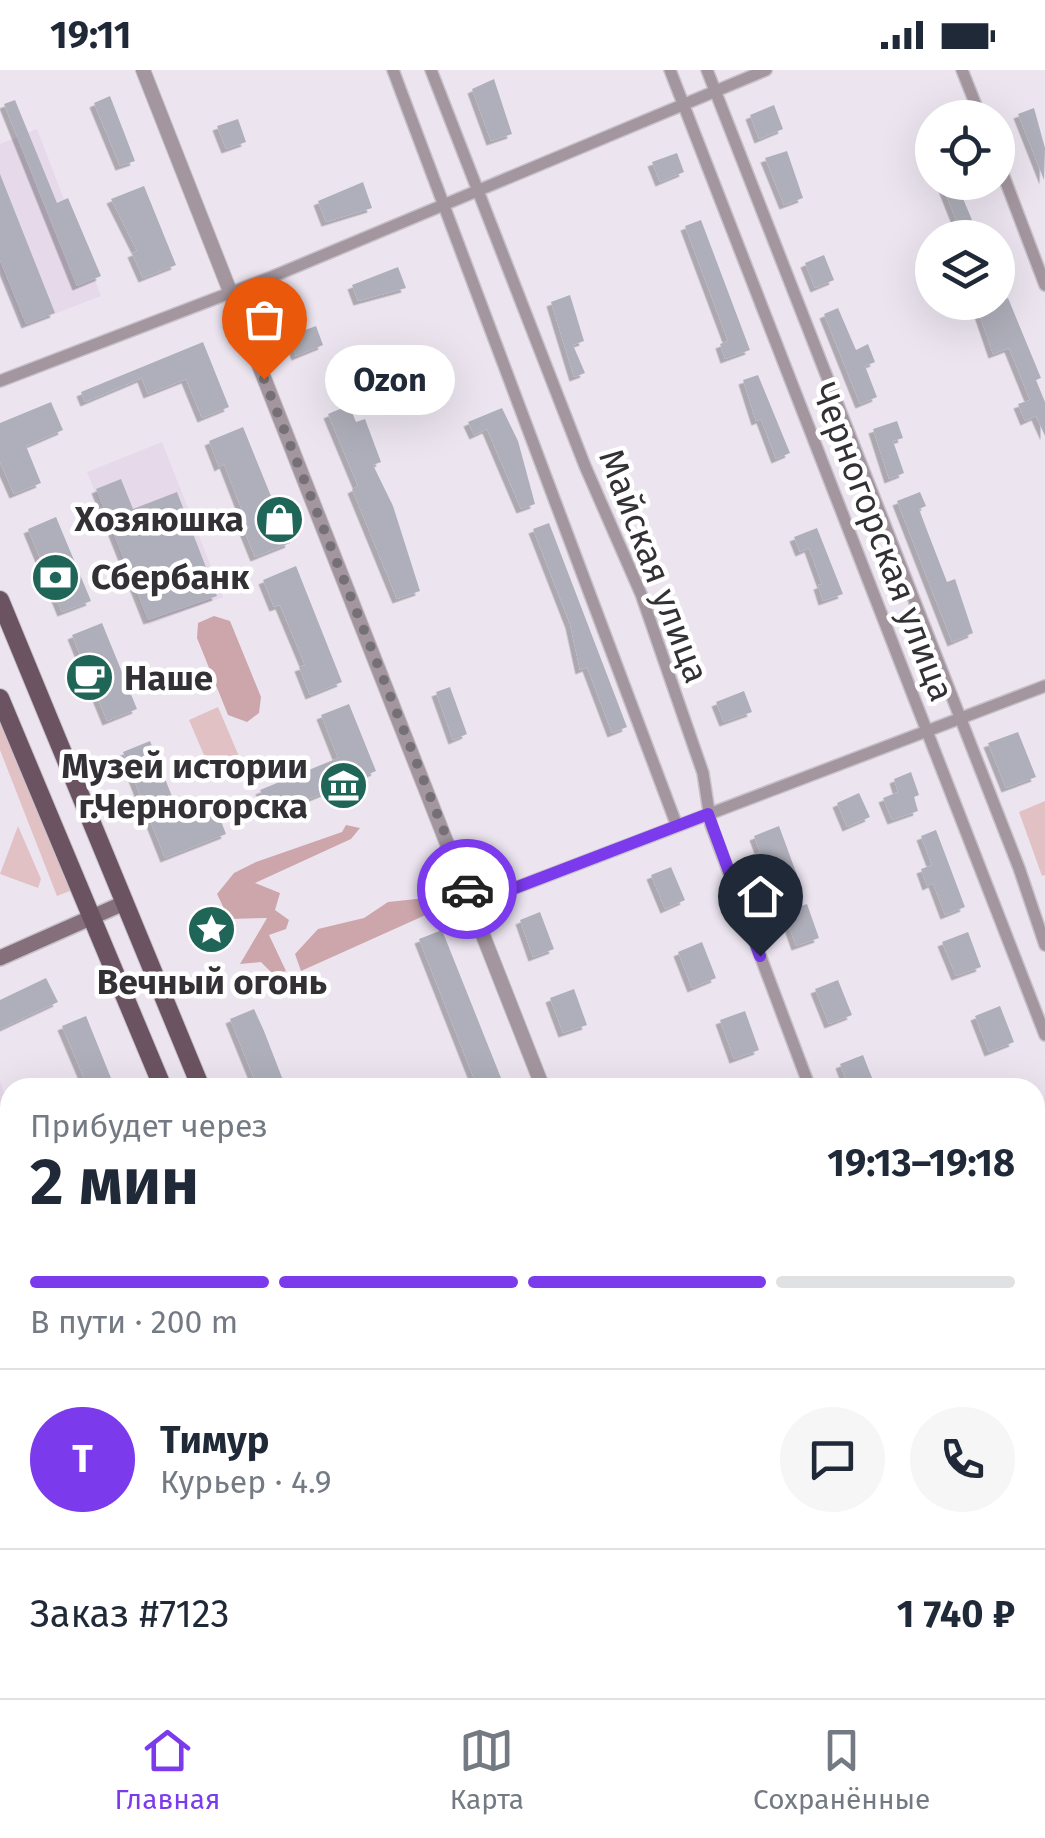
<!DOCTYPE html>
<html lang="ru">
<meta charset="utf-8">
<style>
:root{--surface:#fff;--page:#f6f6f7;--text:#1f2937;--muted:#747a83;--line:#e0e1e3;--accent:#7c3aed}
body{margin:0;font-family:"Fira Sans",sans-serif;background:var(--page);color:var(--text);height:100vh;display:flex;flex-direction:column;font-size:38px;white-space:nowrap}
*{box-sizing:border-box;margin:0}
p{font-size:32px;color:var(--muted)}
.icon{flex:none;width:55px;height:55px;fill:none;stroke:currentColor;stroke-width:2;stroke-linecap:round;stroke-linejoin:round}
.map{position:relative;flex:1;overflow:hidden}
.sheet{position:absolute;left:0px;top:1008px;width:1045px;height:622px;display:flex;flex-direction:column;background:var(--surface);border-radius:30px 30px 0 0;box-shadow:0 10px 40px #0002}
.sheet>*{flex:none}
.controls{position:absolute;left:915px;top:30px;display:grid;gap:20px}
.controls a{display:grid;place-items:center;width:100px;height:100px;border-radius:50%;background:var(--surface);box-shadow:0 10px 40px #0002;font-size:50px}
.pin{position:absolute;display:grid;place-items:center;width:85px;height:85px;color:#fff;margin:-102px -42px;border-radius:50% 50% 50% 0;rotate:-45deg;box-shadow:0 0 10px #0007}
.pin .icon{rotate:45deg}
.courier{position:absolute;display:grid;place-items:center;width:100px;height:100px;margin:-50px;border:8px solid #7c3aed;border-radius:50%;background:#fff;color:#222;box-shadow:0 2px 12px #0007}
.bubble{position:absolute;height:70px;border-radius:35px;background:var(--surface);box-shadow:0 10px 40px #0002;font-size:32px;font-weight:700;line-height:70px;text-align:center}
.head em{font-style:normal;font-weight:700}
.head div{display:flex;flex-direction:column-reverse}
.head{display:flex;align-items:center;justify-content:space-between;height:170px;padding:0 30px}
h1{font-size:65px;font-weight:700;line-height:75px}
.bar{display:grid;grid-template-columns:repeat(4,1fr);gap:15px 10px;align-content:center;height:120px;padding:0 30px}
.bar i{height:12px;border-radius:8px;background:var(--line)}
.bar .selected{background:var(--accent)}
.bar p{grid-column:span 4}
.line{display:flex;align-items:center;gap:25px;padding:0 30px;border-top:2px solid var(--line)}
.line div{flex:1}
.round{display:grid;place-items:center;flex:none;width:105px;height:105px;border-radius:52px;background:var(--page)}
.status{display:flex;justify-content:space-between;align-items:center;height:70px;padding:0 50px;background:var(--surface);direction:ltr}
.status svg{height:28px;fill:currentColor}
.menu{display:flex;justify-content:space-around;align-items:center;height:140px;border-top:2px solid var(--line);background:var(--surface);font-size:28px;color:var(--muted)}
.menu a{display:grid;justify-items:center;gap:5px}
.menu .selected{color:var(--accent)}
.map>svg:first-child{display:block}
.built{fill:#e5d9ea}
.green{fill:#e1c1c4}
.forest{fill:#cca6aa}
.building{fill:#afafbb;filter:url(#shadow)}
.lines{fill:none;stroke-linecap:round;stroke-linejoin:round}
.minor-casing{stroke:#c7c1cb;stroke-width:14}
.tertiary-casing{stroke:#c7c1cb;stroke-width:16}
.secondary-casing{stroke:#c7c1cb;stroke-width:18}
.primary-casing{stroke:#c7c1cb;stroke-width:20}
.minor{stroke:#a4969e;stroke-width:11}
.tertiary{stroke:#a4969e;stroke-width:14}
.secondary{stroke:#846f7b;stroke-width:15}
.primary{stroke:#6c5361;stroke-width:18}
.done{stroke:#747076;stroke-width:10;stroke-dasharray:0 18}
.route{stroke:#7c3aed;stroke-width:12}
.labels{text-anchor:middle;dominant-baseline:central;stroke-width:9;stroke-linejoin:round;paint-order:stroke}
.poi-label{font-size:35px;font-weight:bold;fill:#333135;stroke:#fff;text-anchor:end}
.street-label{font-size:35px;fill:#333135;stroke:#fff}
</style>
<div class="status"><b>19:11</b><svg viewBox="0 0 49 12"><path d="M0 12V9h3v3zM5 12V6h3v6zM10 12V3h3v9zM15 12V0h3v12zM26 1h20v11H26zM47 4h2v5h-2z"/></svg></div>
<div class="map">
<svg width="1045" height="1628" viewBox="0 0 1045 1628">
<defs>
<filter id="shadow"><feDropShadow dx="-4.5" dy="4.5" stdDeviation="0" flood-color="#0004"/></filter>
</defs>
<rect width="100%" height="100%" fill="#ece5f0"/>
<path class="built" d="M37,59L101,226L23,256L0,198V74Z
M162,372L223,527L148,555L87,402Z
M0,1012L10,1036V1324L0,1301Z"/>
<path class="green" d="M218,637L244,698L215,711L189,650Z
M0,648L70,821L57,826L0,680Z
M1045,731V805L1042,806L1019,742Z
M18,756L41,809L38,818L0,804Z"/>
<path class="forest" d="M214,546L230,551L261,627L259,643L247,652L228,645L197,568L198,553Z
M346,755L360,758L351,769L255,813L280,823L275,840L289,850L286,859L269,865L286,901L274,905L261,892L240,894L267,848L229,849L217,824L234,803L256,792L342,762Z
M435,827L439,839L301,901L295,884L318,859L364,848L388,832Z"/>
<path class="building" d="M494,9L512,64L491,71L472,19Z
M110,26L135,91L120,96L94,33Z
M15,30L57,133L68,128L101,206L77,216L4,34Z
M774,35L783,59L759,69L750,45Z
M1034,38L1045,78L1044,110L1018,44Z
M238,49L246,72L226,79L217,56Z
M787,81L803,128L784,135L765,88Z
M677,83L684,102L660,112L652,92Z
M0,104L55,243L26,254L0,190Z
M363,112L372,138L326,152L318,131Z
M941,112H956L972,150L958,155Z
M144,116L176,195L143,208L132,183L137,181L111,129Z
M701,150L750,280L725,289L720,274L728,271L685,156Z
M824,185L834,210L815,218L805,193Z
M398,197L406,218L358,231L352,215Z
M570,225L584,271L573,275L585,303L574,307L551,232Z
M1008,228L1041,308L1036,310L1045,332V366L1036,346L1025,351L1018,334L1030,330L1009,278L993,284L978,240Z
M838,238L856,280L868,274L875,292L865,296L877,327L860,334L824,244Z
M316,256L323,275L296,286L289,266Z
M203,272L229,337L202,348L186,309L148,324L142,308L85,332L81,322Z
M758,305L790,383L776,389L761,349L756,351L743,310Z
M51,332L63,360L26,376L41,413L14,424L0,392V353Z
M349,335L356,352L365,349L381,392L373,395L393,436L420,521L397,529L352,419L358,416L328,344Z
M502,338L518,371L535,434L521,439L487,359L474,365L468,352Z
M897,351L903,368L893,371L904,403L889,409L873,359Z
M243,357L290,473L255,487L244,460L249,458L224,394L219,397L209,371Z
M121,409L133,439L177,422L217,526L148,550L96,419Z
M920,422L926,436L919,439L928,463L947,512L955,509L973,563L952,572L897,431Z
M56,447L91,531L62,542L28,459Z
M549,453L627,657L612,663L587,597L580,600L570,554L533,459Z
M817,458L843,524L823,531L818,515L822,514L809,478L800,482L794,467Z
M296,496L342,612L310,625L299,597L305,595L280,535L274,537L263,510Z
M102,553L137,639L107,651L72,565Z
M450,617L467,664L453,670L436,622Z
M744,621L752,642L724,652L716,632Z
M349,634L376,701L271,745L260,720L338,688L321,645Z
M1018,662L1036,707L1006,718L988,673Z
M150,671L181,749L215,736L226,764L165,788L123,682Z
M911,702L919,725L914,727L918,741L892,750L883,728L898,722L894,709Z
M859,723L870,747L847,757L837,733Z
M779,756L797,805L770,815L765,799L749,804L744,788L760,782L754,766Z
M936,760L965,837L945,845L933,813L927,816L921,799L932,795L921,766Z
M671,797L685,830L665,839L651,805Z
M807,834L819,868L796,876L784,842Z
M540,842L554,879L533,887L520,850Z
M442,860L505,1018H478L471,1001L419,869Z
M968,862L981,897L956,906L942,872Z
M702,872L716,908L692,918L678,882Z
M46,908L58,932L0,959V930Z
M838,910L852,945L829,954L815,919Z
M574,919L587,955L563,963L550,928Z
M1000,936L1014,972L989,982L975,946Z
M254,939L264,961L286,1018H258L230,949Z
M745,941L759,980L734,989L720,950Z
M86,946L115,1018H88L84,1008L62,956Z
M863,985L876,1018H849L840,994Z"/>
<g class="lines">
<defs>
<path id="minor" d="M393,0L677,756
M431,0L585,396L641,524L703,703L711,755L810,1018
M670,0L1045,965
M707,0L1019,798L1045,875
M962,0L981,48
M998,91L1045,215
M0,311L269,208L766,0
M473,834L1045,616
M1035,1103L1045,1100"/>
<path id="tertiary" d="M143,0L543,1018"/>
<path id="secondary" d="M0,888L124,833"/>
<path id="primary" d="M0,530L201,1018
M0,628L163,1018
M411,1620L414,1628
M451,1620L454,1628"/>
</defs>
<use href="#minor" class="minor-casing"/>
<use href="#tertiary" class="tertiary-casing"/>
<use href="#secondary" class="secondary-casing"/>
<use href="#primary" class="primary-casing"/>
<use href="#minor" class="minor"/>
<use href="#tertiary" class="tertiary"/>
<use href="#secondary" class="secondary"/>
<use href="#primary" class="primary"/>
</g>
<g class="lines">
<path class="done" d="M264,309L467,819"/>
<path class="route" d="M467,819L473,834L708,744L760,886"/>
</g>
<defs>
<symbol id="shop-disc" viewBox="-11 -11 22 22"><circle r="9.5" fill="#1f6558" stroke="#fff"/><path d="M-5-2.5h2.3a2.7 3.5 0 0 1 5.4 0H5L5.5 6h-11ZM-1.5-2.5h3a1.5 2.3 0 0 0-3 0Z" fill="#fff"/></symbol>
<symbol id="bank-disc" viewBox="-11 -11 22 22"><circle r="9.5" fill="#1f6558" stroke="#fff"/><path d="M-6-4H6V4H-6ZM0-2.3a2.3 2.3 0 1 0 0 4.6a2.3 2.3 0 1 0 0-4.6Z" fill="#fff"/></symbol>
<symbol id="cafe-disc" viewBox="-11 -11 22 22"><circle r="9.5" fill="#1f6558" stroke="#fff"/><path d="M-5.5-4.5H6V0H3Q3 3.5 0 3.5H-2.5Q-5.5 3.5-5.5 0ZM3-3.2v2h1.7v-2ZM-6 4.5H4V6H-6Z" fill="#fff"/></symbol>
<symbol id="museum-disc" viewBox="-11 -11 22 22"><circle r="9.5" fill="#1f6558" stroke="#fff"/><path d="M0-6L6-3V-2H-6V-3ZM-5-1h2V3h-2ZM-1-1h2V3h-2ZM3-1h2V3H3ZM-6 4H6V6H-6Z" fill="#fff"/></symbol>
<symbol id="sight-disc" viewBox="-11 -11 22 22"><circle r="9.5" fill="#1f6558" stroke="#fff"/><path d="M0-6L1.8-2.2L6-1.7L2.9 1.2L3.7 5.4L0 3.3L-3.7 5.4L-2.9 1.2L-6-1.7L-1.8-2.2Z" fill="#fff"/></symbol>
</defs>
<g fill-rule="evenodd">
<use href="#shop-disc" x="252" y="422" width="55" height="55"/>
<use href="#bank-disc" x="28" y="480" width="55" height="55"/>
<use href="#cafe-disc" x="62" y="580" width="55" height="55"/>
<use href="#museum-disc" x="316" y="688" width="55" height="55"/>
<use href="#sight-disc" x="184" y="832" width="55" height="55"/>
</g>
<g class="labels">
<g class="poi-label">
<text x="244" y="449">Хозяюшка</text>
<text x="91" y="507" text-anchor="start">Сбербанк</text>
<text x="124" y="608" text-anchor="start">Наше</text>
<text x="308" y="696">Музей истории<tspan x="308" dy="40">г.Черногорска</tspan></text>
<text x="212" y="912" text-anchor="middle">Вечный огонь</text>
</g>
<g class="street-label">
<text transform="translate(883 472) rotate(69)">Черногорская улица</text>
<text transform="translate(654 496) rotate(69)">Майская улица</text>
</g>
</g>
</svg>
<div class="controls">
<a><svg class="icon" aria-label="locate" viewBox="0 0 24 24"><circle cx="12" cy="12" r="6"/><path d="M12 2v4M12 18v4M2 12h4M18 12h4"/></svg></a>
<a><svg class="icon" aria-label="layers" viewBox="0 0 24 24"><path d="M12 4l9 5-9 5-9-5zM3 14l9 5 9-5"/></svg></a>
</div>
<div class="pin" style="left:264px;top:309px;background:#ea580c"><svg class="icon" aria-label="bag" viewBox="0 0 24 24"><path d="M5 8h14l-1 12H6zM9 8a3 3 0 0 1 6 0"/></svg></div>
<div class="pin" style="left:760px;top:886px;background:#1f2937"><svg class="icon" aria-label="home" viewBox="0 0 24 24"><path d="M3 11l9-7 9 7M6 9v11h12V9"/></svg></div>
<div class="courier" style="left:467px;top:819px"><svg class="icon" aria-label="car" viewBox="0 0 24 24"><path d="M5 17H2v-5l4-1 3-4h7l3 4 3 1v5h-3M9 17h6M6 11h13"/><circle cx="7" cy="17" r="2"/><circle cx="17" cy="17" r="2"/></svg></div>
<div class="bubble" style="left:325px;top:275px;width:130px">Ozon</div>
<section class="sheet">
<div class="head"><div><h1>2 мин</h1><p>Прибудет через</p></div><em>19:13–19:18</em></div>
<div class="bar"><i class="selected"></i><i class="selected"></i><i class="selected"></i><i></i><p>В пути · 200 m</p></div>
<div class="line" style="height:180px"><b class="round" style="background:var(--accent);color:#fff">Т</b><div><b>Тимур</b><p>Курьер · 4.9</p></div><a class="round"><svg class="icon" aria-label="chat" viewBox="0 0 24 24"><path d="M4 5h16v11H9l-5 4z"/></svg></a><a class="round"><svg class="icon" aria-label="phone" viewBox="0 0 24 24"><path d="M5 4h4l2 5-3 2q2 4 5 5l2-3 5 2v4C11 20 4 13 5 4z"/></svg></a></div>
<div class="line" style="height:130px"><div>Заказ #7123</div><b>1 740 ₽</b></div>
</section>
</div>
<nav class="menu">
<a class="selected"><svg class="icon" aria-label="home" viewBox="0 0 24 24"><path d="M3 11l9-7 9 7M6 9v11h12V9"/></svg>Главная</a>
<a><svg class="icon" aria-label="map" viewBox="0 0 24 24"><path d="M3 6l6-2 6 2 6-2v14l-6 2-6-2-6 2zM9 4v14M15 6v14"/></svg>Карта</a>
<a><svg class="icon" aria-label="saved" viewBox="0 0 24 24"><path d="M7 4h10v16l-5-4-5 4z"/></svg>Сохранённые</a>
</nav>
